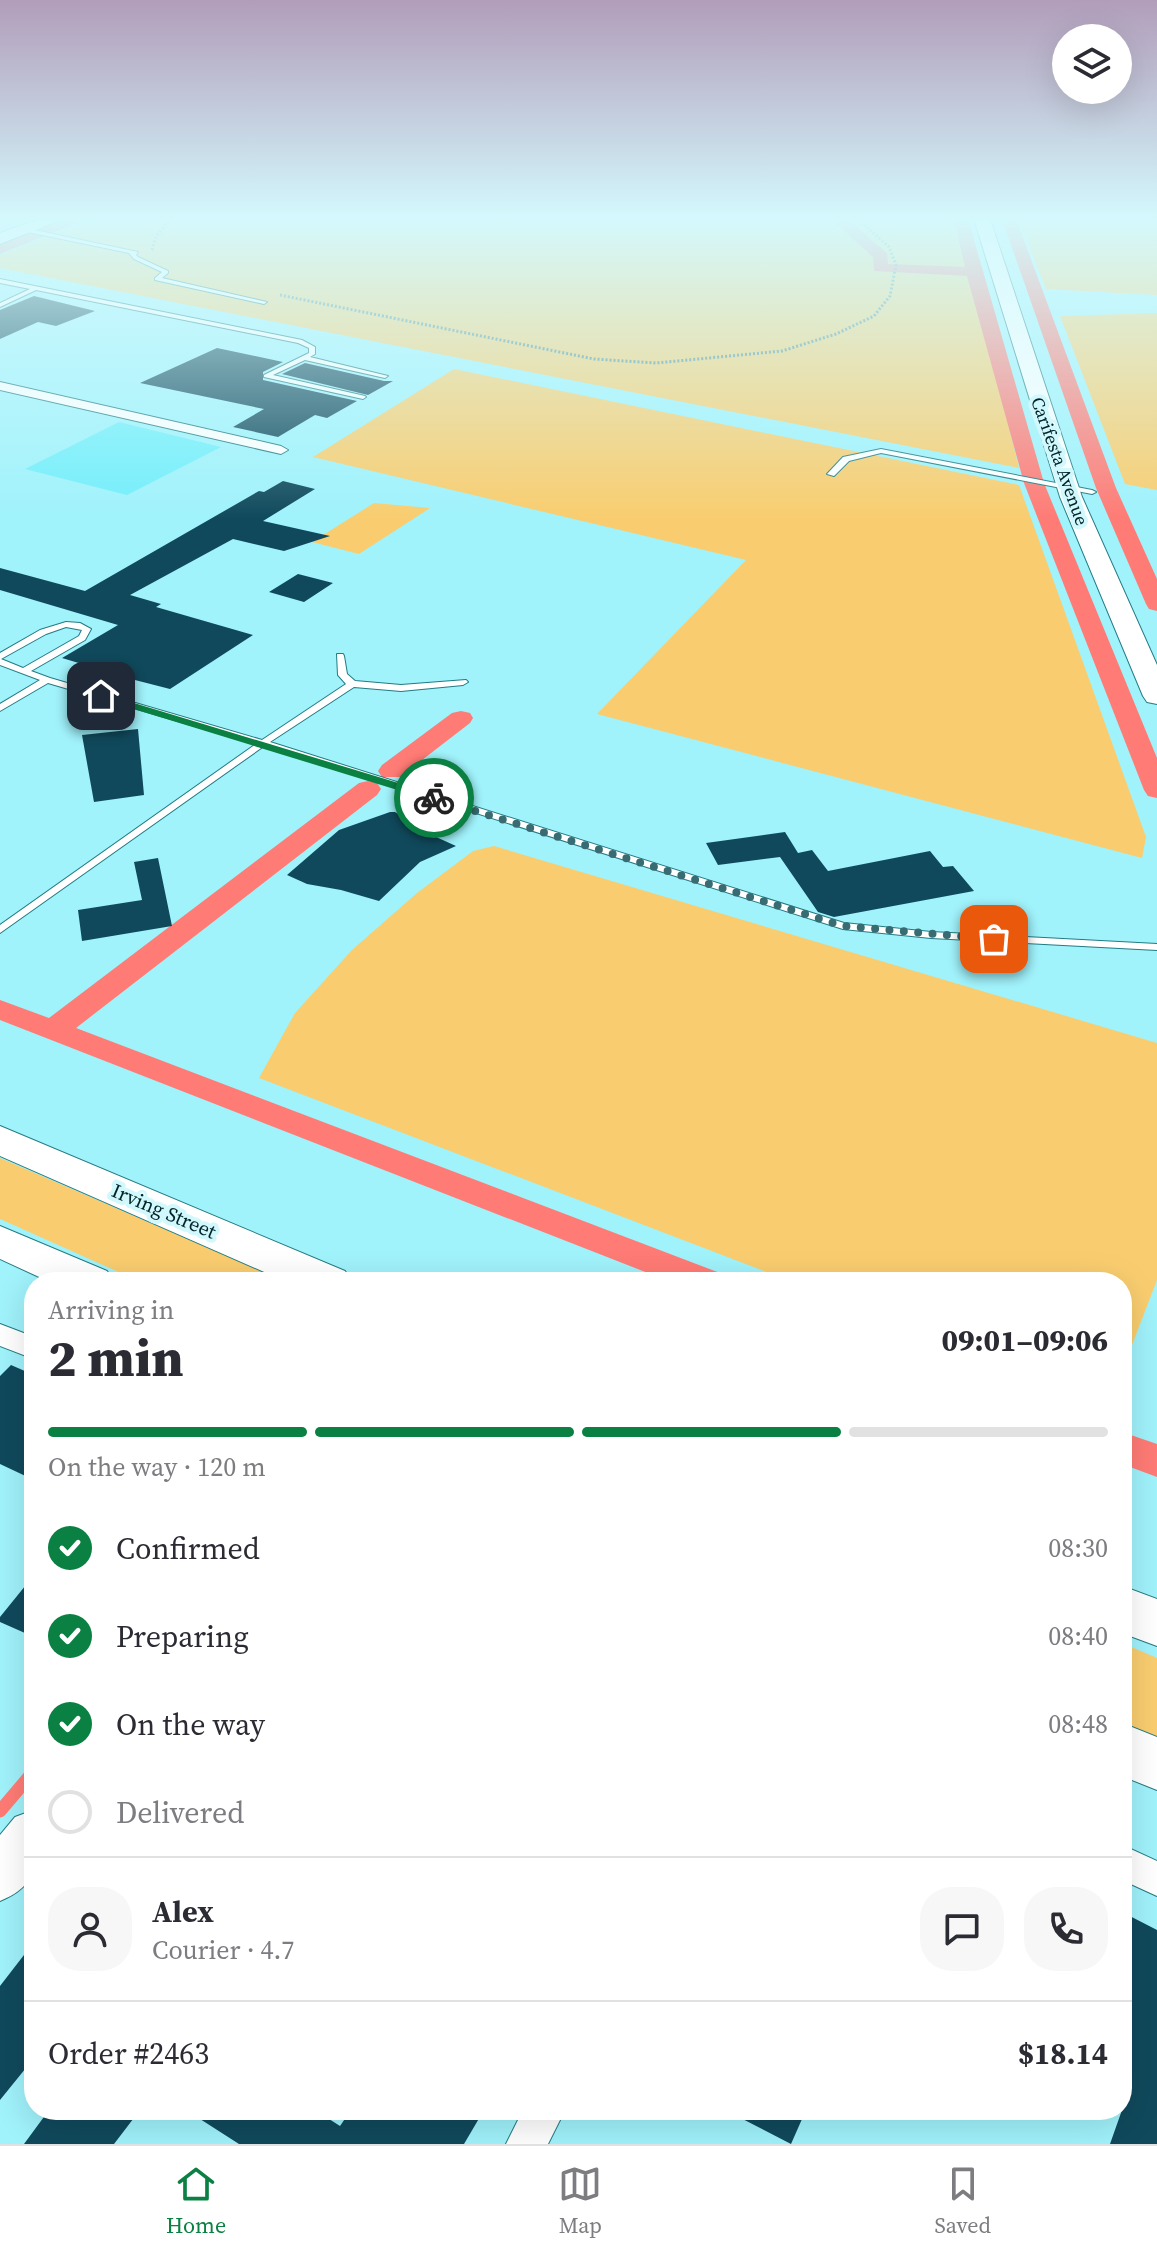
<!DOCTYPE html>
<meta charset="utf-8">
<style>
:root{--surface:#fff;--page:#f7f7f7;--text:#2b2b33;--muted:#7c7c81;--line:#e1e1e2;--accent:#0b8043}
body{margin:0;font-family:"Source Serif 4",serif;background:var(--page);color:var(--text);height:100vh;display:flex;flex-direction:column;font-size:30px;white-space:nowrap}
*{box-sizing:border-box;margin:0}
p{font-size:26px;color:var(--muted)}
.icon{flex:none;width:44px;height:44px;fill:none;stroke:currentColor;stroke-width:2;stroke-linecap:round;stroke-linejoin:round}
.map{position:relative;flex:1;overflow:hidden}
.side{position:absolute;left:24px;top:1272px;width:1108px;height:848px;display:flex;flex-direction:column;background:var(--surface);border-radius:32px;box-shadow:0 8px 32px #0002}
.side>*{flex:none}
.tools{position:absolute;left:1052px;top:24px;display:grid;gap:16px}
.tools a{display:grid;place-items:center;width:80px;height:80px;border-radius:50%;background:var(--surface);box-shadow:0 8px 32px #0002;font-size:40px}
.pin{position:absolute;display:grid;place-items:center;width:68px;height:68px;color:#fff;margin:-34px;border-radius:16px;box-shadow:0 4px 12px #0006}
.courier{position:absolute;display:grid;place-items:center;width:80px;height:80px;margin:-40px;border:6px solid #0b8043;border-radius:50%;background:#fff;color:#222;box-shadow:0 2px 10px #0007}
.summary em{font-style:normal;font-weight:800}
.summary div{display:flex;flex-direction:column-reverse}
.summary{display:flex;align-items:center;justify-content:space-between;height:136px;padding:0 24px}
h1{font-size:52px;font-weight:800;line-height:60px}
.bar{display:grid;grid-template-columns:repeat(4,1fr);gap:12px 8px;align-content:center;height:96px;padding:0 24px}
.bar i{height:10px;border-radius:6px;background:var(--line)}
.bar .active{background:var(--accent)}
.bar p{grid-column:span 4}
.line{display:flex;align-items:center;gap:20px;padding:0 24px;border-top:2px solid var(--line)}
.line div{flex:1}
.round{display:grid;place-items:center;flex:none;width:84px;height:84px;border-radius:32px;background:var(--page)}
ol{padding:0 24px;list-style:none}
li{display:flex;align-items:center;gap:24px;height:88px}
li p{margin-inline-start:auto}
li .icon{padding:8px;border-radius:50%;background:var(--accent);color:#fff;stroke-width:4}
li:last-child{color:var(--muted)}
li i{width:44px;height:44px;border:4px solid var(--line);border-radius:50%}
.tabs{display:flex;justify-content:space-around;align-items:center;height:112px;border-top:2px solid var(--line);background:var(--surface);font-size:22px;color:var(--muted)}
.tabs a{display:grid;justify-items:center;gap:4px}
.tabs .active{color:var(--accent)}
.map>svg:first-child{display:block}
.built{fill:#73eefa}
.green{fill:#f9cd6f}
.lines{fill:none;stroke-linecap:round;stroke-linejoin:round}
.stream{stroke:#ff7b75;stroke-width:13}
.canal{fill:#ff7b75;fill-rule:evenodd}
.building{fill:#10495c}
.lane-casing{stroke:#237b83;stroke-width:2}
.street-casing{stroke:#237b83;stroke-width:2}
.secondary-casing{stroke:#237b83;stroke-width:2}
.primary-casing{stroke:#237b83;stroke-width:2}
.path{stroke:#538f96;stroke-width:3;stroke-dasharray:2 2;stroke-linecap:butt}
.lane{fill:#fff;fill-rule:evenodd}
.street{fill:#fff;fill-rule:evenodd}
.secondary{fill:#fff;fill-rule:evenodd}
.primary{fill:#fff;fill-rule:evenodd}
.route{fill:#0b8043}
.done{stroke:#386c72;stroke-width:8;stroke-dasharray:0 14.4}
.labels{text-anchor:middle;dominant-baseline:central;stroke-width:8;stroke-linejoin:round;paint-order:stroke}
.far-street-label{font-size:18px;fill:#002428;stroke:#d1f8fc}
.street-label{font-size:20px;fill:#002428;stroke:#d1f8fc}
</style>
<div class="map">
<svg width="1157" height="2144" viewBox="0 0 1157 2144">
<rect width="100%" height="100%" fill="#a0f2fb"/>
<path class="built" d="M119,422L221,447L127,495L25,469Z"/>
<path class="green" d="M94,219H957L1019,468L0,268V255Z
M1018,219H1157V295L1046,289Z
M1157,313V490L1125,484L1060,316Z
M454,369L1019,485L1146,837L1142,858L597,714L746,560L313,457Z
M374,503L430,508L359,554L312,542Z
M494,846L1157,1043V1280L1122,1371V1282H793L259,1078L295,1013L352,950L417,893L473,851Z
M0,1158L287,1282H141L0,1219Z
M1122,1643L1157,1658V1739L1122,1723Z"/>
<g class="lines">
<path class="stream" d="M0,1811L34,1771"/>
<path class="canal" d="M67,219H87L0,254V244Z
M831,219H847L887,253L888,264L965,267L954,219H968L1044,483L1157,758V798L1148,796L1144,790L1024,483L967,276L874,271L873,257Z
M1002,219H1016L1116,488L1157,579V611L1149,609L1146,604L1096,488Z
M461,711L470,713L473,718L470,723L400,777H382L378,771L382,765L452,713Z
M368,781L377,783L381,789L377,795L76,1028L720,1273L725,1282H671L0,1020V1000L49,1018L359,783Z
M1122,1432L1157,1444V1477L1122,1464Z"/>
</g>
<path class="building" d="M34,296L95,311L56,326L38,322L0,339V310Z
M217,348L283,362L263,372V380L357,401L327,418L315,415L278,437L233,427L264,409L140,383Z
M305,363L384,381H393L368,395L282,374Z
M283,481L315,489L263,521L330,536L284,551L233,539L130,595L161,604L156,607L253,635L170,689L131,679L132,685L86,671L92,667L62,658L118,625L0,590V568L85,591L259,491L264,492Z
M298,574L333,583L304,602L269,592Z
M138,729L144,795L94,802L82,735Z
M390,812H395L425,832L456,846L420,862L379,901L341,890L307,884L287,875L339,830Z
M785,832L798,853L812,850L828,871L930,851L943,867L953,866L974,891L834,917L818,912L780,857L718,865L706,843Z
M158,858L172,926L82,941L78,910L142,900L134,862Z
M11,1365L34,1375V1480L0,1464V1376Z
M34,1575V1637L0,1622V1617Z
M1122,1912L1157,1930V2144H1110L1122,2110Z
M34,1942V2058L0,2100V1986Z
M49,2110H140L114,2144H24Z
M186,2110H315L340,2126L351,2110H484L464,2144H239Z
M725,2110H806L791,2144Z"/>
<g class="lines">
<defs>
<path id="lane" d="M25,228L138,252L136,255L138,257L168,271V273L162,278L267,302L264,304L155,280V278L162,272L134,259L129,253L23,231Z
M0,279L302,340L315,347V354L310,357L388,376L385,378L305,360L273,375L365,396L366,397L363,399L264,377V375L309,353V348L298,343L36,290L0,307V303L30,289L0,283Z
M881,449L1092,490L1096,492L1092,494L881,453L849,461L834,476L827,474L843,457Z
M66,622L80,623L91,629L85,640L31,671L50,678L262,740L346,684L338,675L337,654H343L344,656L347,674L355,681L401,685L466,680L468,682L463,685L401,691L354,687L270,742L844,923L931,932L1157,944V950L931,938L843,929L264,746L0,933V925L256,744L48,683L0,711V704L40,680L0,665V653L40,630ZM66,627L82,630L79,636L23,668L1,659L46,634Z"/>
<path id="street" d="M0,382L281,446L288,450L281,454L0,390Z
M0,1324L34,1337V1359L0,1346Z
M1122,1845L1157,1861V1896L1122,1880Z
M523,2110H565L548,2144H506Z"/>
<path id="secondary" d="M40,219H63L0,244V233Z
M974,219H990L1082,497L1157,665V704L1147,702L1143,696L1060,497Z
M34,1810C34,1853 47,1882 0,1901V1835L15,1817Z"/>
<path id="primary" d="M0,1126L345,1271L352,1282H287L0,1156Z
M0,1226L107,1271L114,1282H50L0,1259Z
M1122,1586L1157,1599V1646L1122,1633Z
M1122,1723L1157,1737V1790L1122,1776Z"/>
</defs>
<use href="#lane" class="lane-casing"/>
<use href="#street" class="street-casing"/>
<use href="#secondary" class="secondary-casing"/>
<use href="#primary" class="primary-casing"/>
<path class="path" d="M152,250L156,236L171,219
M280,295L594,359L656,363L782,351L836,334L874,316L890,296L896,265L889,247L858,219"/>
<use href="#lane" class="lane"/>
<use href="#street" class="street"/>
<use href="#secondary" class="secondary"/>
<use href="#primary" class="primary"/>
</g>
<linearGradient id="sky" x2="0" y2="1"><stop stop-color="#b19dba"/><stop offset="0.42" stop-color="#d4f9fd"/><stop offset="1" stop-color="#d4f9fd" stop-opacity="0"/></linearGradient>
<rect width="1157" height="519" fill="url(#sky)"/>
<path class="route" d="M101,693L438,795L439,798L430,800L98,698Z"/>
<g class="lines">
<path class="done" d="M434,798L843,926L994,939"/>
</g>
<g class="labels">
<g class="far-street-label">
<text transform="translate(1060 461) rotate(70)">Carifesta Avenue</text>
</g>
<g class="street-label">
<text transform="translate(164 1211) rotate(23)">Irving Street</text>
</g>
</g>
</svg>
<div class="tools">
<a><svg class="icon" aria-label="layers" viewBox="0 0 24 24"><path d="M12 4l9 5-9 5-9-5zM3 14l9 5 9-5"/></svg></a>
</div>
<div class="pin" style="left:994px;top:939px;background:#ea580c"><svg class="icon" aria-label="bag" viewBox="0 0 24 24"><path d="M5 8h14l-1 12H6zM9 8a3 3 0 0 1 6 0"/></svg></div>
<div class="pin" style="left:101px;top:696px;background:#1f2937"><svg class="icon" aria-label="home" viewBox="0 0 24 24"><path d="M3 11l9-7 9 7M6 9v11h12V9"/></svg></div>
<div class="courier" style="left:434px;top:798px"><svg class="icon" aria-label="bike" viewBox="0 0 24 24"><circle cx="6" cy="16" r="4"/><circle cx="18" cy="16" r="4"/><path d="M6 16l4-8h5l3 8M10 8l3 8H6M13 5h3"/></svg></div>
<section class="side">
<div class="summary"><div><h1>2 min</h1><p>Arriving in</p></div><em>09:01–09:06</em></div>
<div class="bar"><i class="active"></i><i class="active"></i><i class="active"></i><i></i><p>On the way · 120 m</p></div>
<ol>
<li><svg class="icon" aria-label="check" viewBox="0 0 24 24"><path d="M5 12l5 5 9-10"/></svg>Confirmed<p>08:30</p></li>
<li><svg class="icon" aria-label="check" viewBox="0 0 24 24"><path d="M5 12l5 5 9-10"/></svg>Preparing<p>08:40</p></li>
<li><svg class="icon" aria-label="check" viewBox="0 0 24 24"><path d="M5 12l5 5 9-10"/></svg>On the way<p>08:48</p></li>
<li><i></i>Delivered</li>
</ol>
<div class="line" style="height:144px"><a class="round"><svg class="icon" aria-label="person" viewBox="0 0 24 24"><circle cx="12" cy="8" r="4"/><path d="M4 21q1-7 8-7t8 7"/></svg></a><div><b>Alex</b><p>Courier · 4.7</p></div><a class="round"><svg class="icon" aria-label="chat" viewBox="0 0 24 24"><path d="M4 5h16v11H9l-5 4z"/></svg></a><a class="round"><svg class="icon" aria-label="phone" viewBox="0 0 24 24"><path d="M5 4h4l2 5-3 2q2 4 5 5l2-3 5 2v4C11 20 4 13 5 4z"/></svg></a></div>
<div class="line" style="height:104px"><div>Order #2463</div><b>$18.14</b></div>
</section>
</div>
<nav class="tabs">
<a class="active"><svg class="icon" aria-label="home" viewBox="0 0 24 24"><path d="M3 11l9-7 9 7M6 9v11h12V9"/></svg>Home</a>
<a><svg class="icon" aria-label="map" viewBox="0 0 24 24"><path d="M3 6l6-2 6 2 6-2v14l-6 2-6-2-6 2zM9 4v14M15 6v14"/></svg>Map</a>
<a><svg class="icon" aria-label="saved" viewBox="0 0 24 24"><path d="M7 4h10v16l-5-4-5 4z"/></svg>Saved</a>
</nav>
